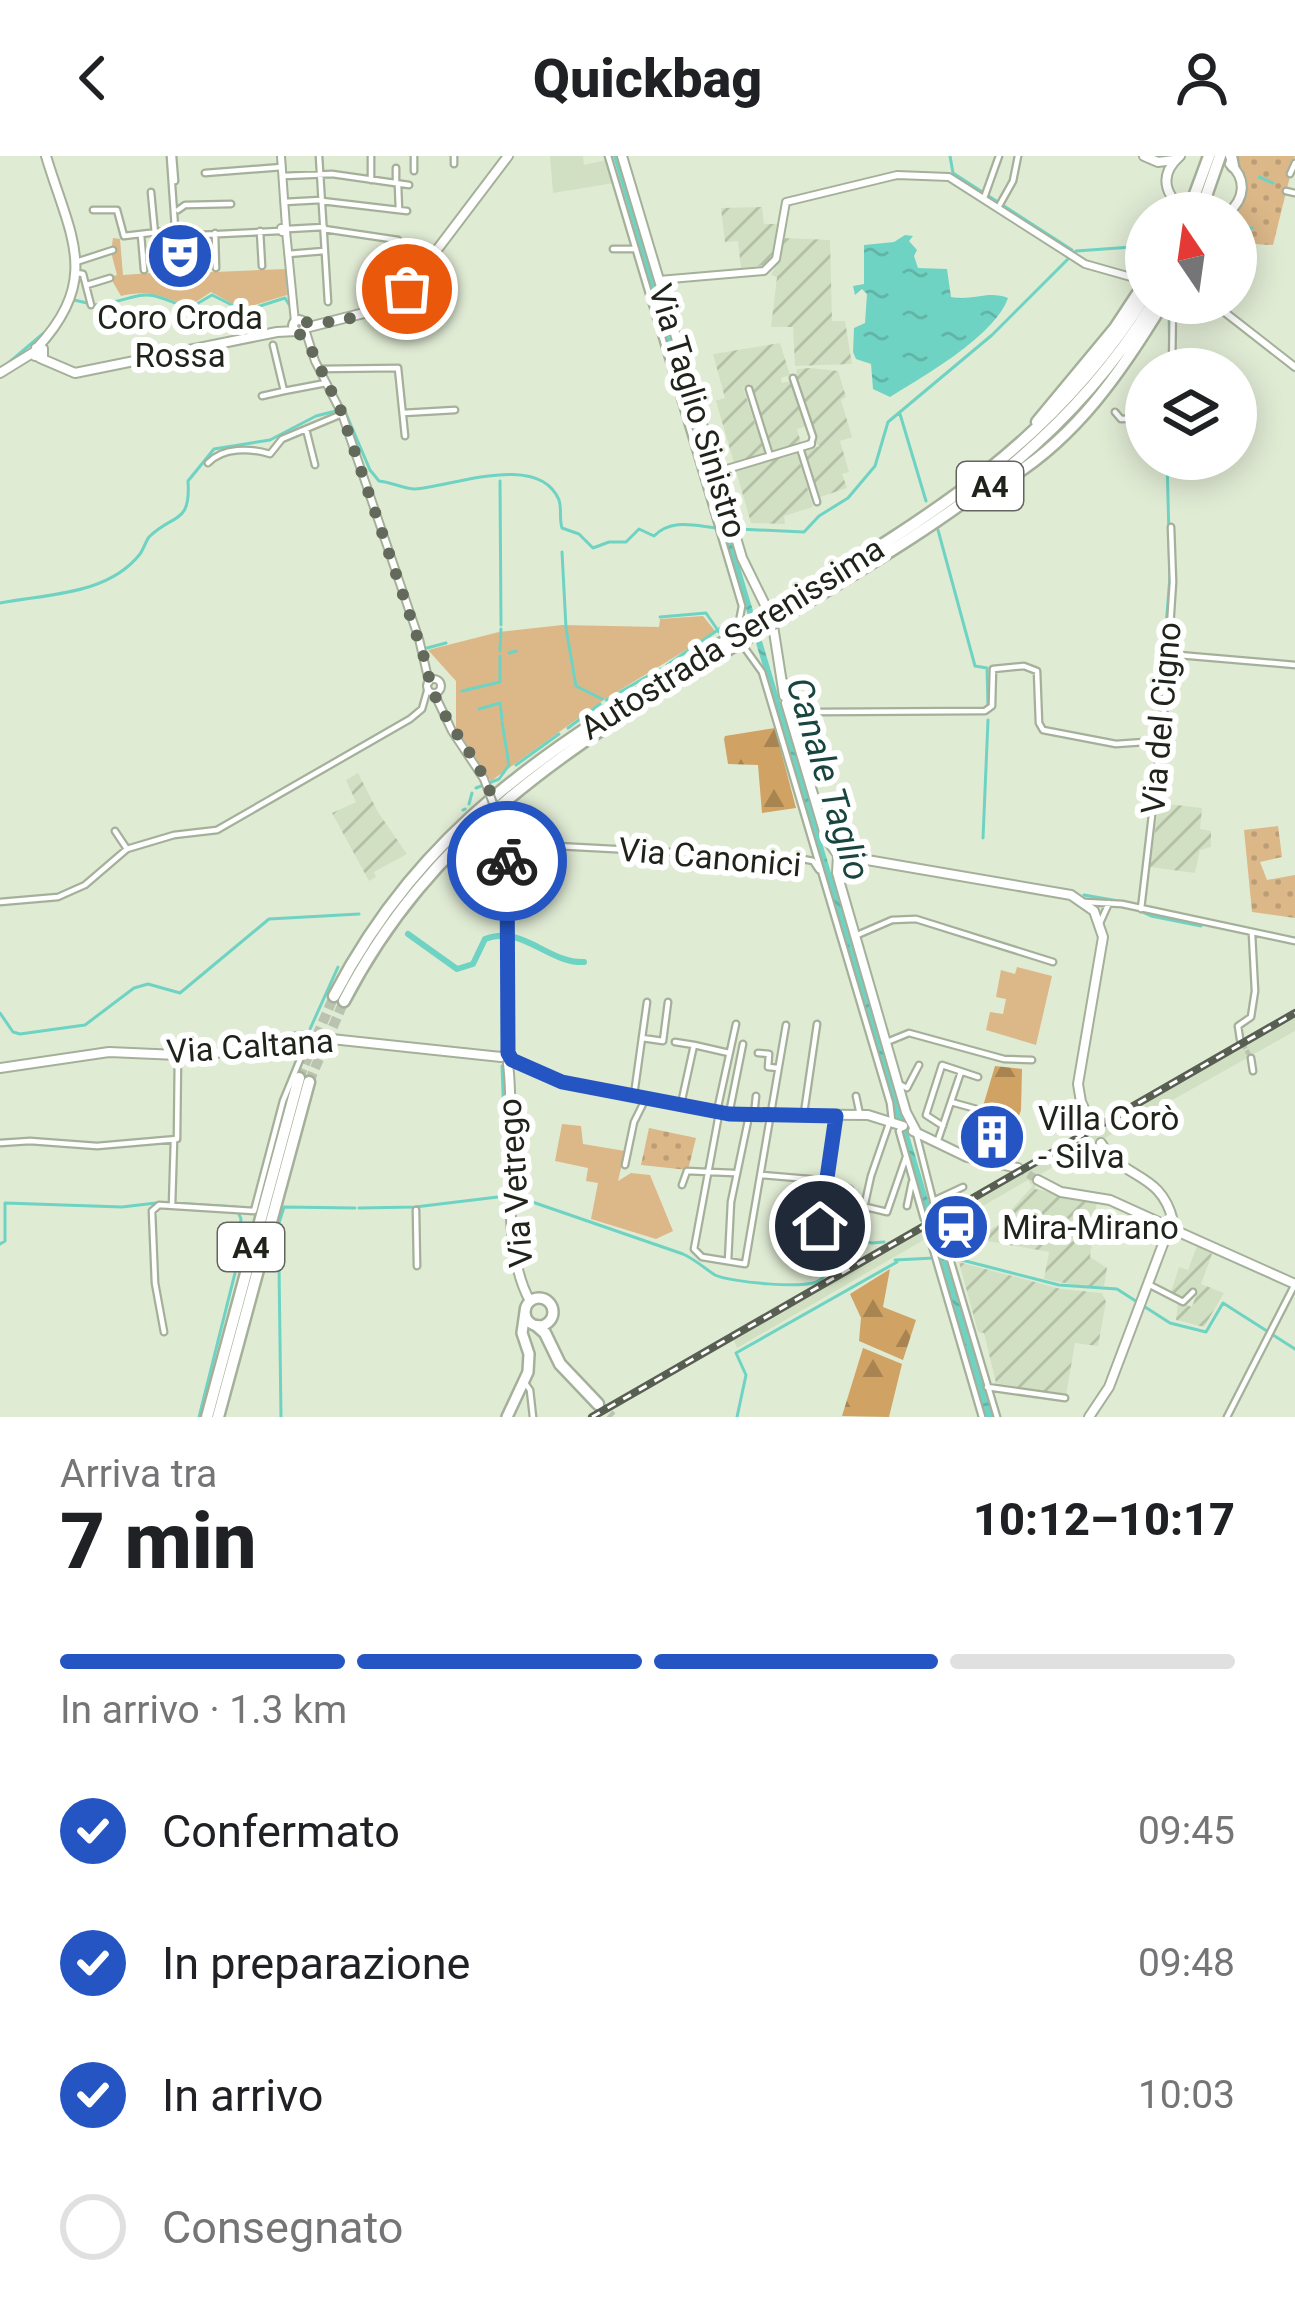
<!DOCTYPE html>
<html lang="it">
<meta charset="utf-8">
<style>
:root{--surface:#fff;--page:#f6f6f6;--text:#202124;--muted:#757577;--line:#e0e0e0;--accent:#2455c3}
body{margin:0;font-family:Roboto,sans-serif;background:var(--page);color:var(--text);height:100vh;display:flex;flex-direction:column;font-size:45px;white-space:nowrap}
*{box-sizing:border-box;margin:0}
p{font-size:39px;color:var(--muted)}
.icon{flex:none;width:66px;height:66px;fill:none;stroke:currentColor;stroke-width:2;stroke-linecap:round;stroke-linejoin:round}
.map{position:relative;height:1261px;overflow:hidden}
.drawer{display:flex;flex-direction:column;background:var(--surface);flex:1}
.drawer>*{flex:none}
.needle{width:78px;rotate:347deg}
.controls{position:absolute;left:1125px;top:36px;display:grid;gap:24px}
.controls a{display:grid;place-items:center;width:132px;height:132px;border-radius:50%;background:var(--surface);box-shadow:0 6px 30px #0003;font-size:60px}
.pin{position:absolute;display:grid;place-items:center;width:102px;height:102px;color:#fff;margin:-51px;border:6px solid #fff;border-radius:50%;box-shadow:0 3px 12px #0007}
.courier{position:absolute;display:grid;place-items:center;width:120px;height:120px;margin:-60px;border:9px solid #2455c3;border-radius:50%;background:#fff;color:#222;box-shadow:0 3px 15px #0007}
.headline em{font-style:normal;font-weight:800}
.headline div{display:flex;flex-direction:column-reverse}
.headline{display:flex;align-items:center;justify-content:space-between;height:204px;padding:0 60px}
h1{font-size:78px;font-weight:800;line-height:90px}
.bar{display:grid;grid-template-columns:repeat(4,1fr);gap:18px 12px;align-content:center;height:144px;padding:0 60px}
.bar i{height:15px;border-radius:9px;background:var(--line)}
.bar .selected{background:var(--accent)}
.bar p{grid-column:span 4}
ol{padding:0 60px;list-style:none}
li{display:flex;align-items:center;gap:36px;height:132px}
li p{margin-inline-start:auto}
li .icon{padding:12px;border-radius:50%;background:var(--accent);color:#fff;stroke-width:4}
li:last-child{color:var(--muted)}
li i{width:66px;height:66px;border:6px solid var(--line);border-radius:50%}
header{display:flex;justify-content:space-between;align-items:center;height:156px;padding:0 60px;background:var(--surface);font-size:54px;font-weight:800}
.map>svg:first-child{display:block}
.built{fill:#d1e0c2}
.industrial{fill:url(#industrial-furrows)}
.grass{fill:url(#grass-dots)}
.forest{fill:url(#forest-firs)}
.green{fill:#dcb889}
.water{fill:url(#water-ripples)}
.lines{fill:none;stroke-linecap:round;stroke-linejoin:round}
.stream{stroke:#6fd3c3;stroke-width:3}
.canal{stroke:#6fd3c3;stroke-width:6}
.minor-tunnel{stroke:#b9c3af;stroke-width:4.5;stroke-dasharray:4.5 2;stroke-linecap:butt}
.secondary-tunnel{stroke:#b9c3af;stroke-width:8;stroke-dasharray:8 4;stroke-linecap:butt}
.motorway-tunnel{stroke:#b9c3af;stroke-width:10;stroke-dasharray:10 5;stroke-linecap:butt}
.minor-casing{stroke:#a5b09a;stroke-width:9}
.tertiary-casing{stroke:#a5b09a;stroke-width:10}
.secondary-casing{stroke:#a5b09a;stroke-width:12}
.primary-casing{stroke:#a5b09a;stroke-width:14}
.motorway-casing{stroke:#a5b09a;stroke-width:15}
.minor{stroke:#fff;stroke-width:4.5}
.tertiary{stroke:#fff;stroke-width:6}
.secondary{stroke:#fff;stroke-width:8}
.primary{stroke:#fff;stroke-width:9}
.motorway{stroke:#fff;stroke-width:10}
.rail-casing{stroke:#585e51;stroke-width:8}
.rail{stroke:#fff;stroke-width:3;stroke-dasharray:9;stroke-linecap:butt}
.tertiary-bridge-casing{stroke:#a5b09a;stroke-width:10;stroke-linecap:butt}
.motorway-bridge-casing{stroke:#a5b09a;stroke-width:15;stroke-linecap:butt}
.tertiary-bridge{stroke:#fff;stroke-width:6}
.motorway-bridge{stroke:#fff;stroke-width:10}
.done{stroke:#63695b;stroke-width:12;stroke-dasharray:0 21.6}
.route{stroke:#2455c3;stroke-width:15}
.labels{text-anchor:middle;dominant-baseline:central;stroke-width:12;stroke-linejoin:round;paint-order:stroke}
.shield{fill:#fff;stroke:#62655f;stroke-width:3}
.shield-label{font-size:30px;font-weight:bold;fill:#1f231a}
.poi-label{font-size:33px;fill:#1f231a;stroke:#fff;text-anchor:start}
.street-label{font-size:33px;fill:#1f231a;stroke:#fff}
.water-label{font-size:36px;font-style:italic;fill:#18463f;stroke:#fff}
</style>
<header><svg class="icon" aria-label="back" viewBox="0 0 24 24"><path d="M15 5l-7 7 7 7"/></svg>Quickbag<svg class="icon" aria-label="person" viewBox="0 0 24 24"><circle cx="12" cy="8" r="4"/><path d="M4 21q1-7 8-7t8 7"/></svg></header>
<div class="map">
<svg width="1295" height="1261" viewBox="0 0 1295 1261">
<defs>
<pattern id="industrial-furrows" width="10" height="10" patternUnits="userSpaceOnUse" patternTransform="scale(3)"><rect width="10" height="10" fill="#d1e0c2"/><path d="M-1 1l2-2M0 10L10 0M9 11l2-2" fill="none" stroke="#b3c0a6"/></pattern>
<pattern id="grass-dots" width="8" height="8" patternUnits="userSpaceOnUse" patternTransform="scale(3)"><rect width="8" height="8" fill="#dcb889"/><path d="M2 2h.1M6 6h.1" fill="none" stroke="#bc9e76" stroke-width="1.8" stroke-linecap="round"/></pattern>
<pattern id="forest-firs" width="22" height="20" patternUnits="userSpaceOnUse" patternTransform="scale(3)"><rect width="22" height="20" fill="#d0a263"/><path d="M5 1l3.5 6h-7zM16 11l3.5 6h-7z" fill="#a88451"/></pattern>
<pattern id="water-ripples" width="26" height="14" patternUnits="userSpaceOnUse" patternTransform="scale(3)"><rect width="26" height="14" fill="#6fd3c3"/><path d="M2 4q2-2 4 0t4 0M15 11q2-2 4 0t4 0" fill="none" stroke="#60b5a7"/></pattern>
</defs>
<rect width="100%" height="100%" fill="#e0ebd4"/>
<path class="built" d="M550,0H583L584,9L606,4L614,27L553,37Z
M1295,853V875L1039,1019L1032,1030L1028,1024L983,1050L985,1057L951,1079L946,1071L737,1192L731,1176Z"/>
<path class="industrial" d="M762,51L764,68H777L772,99L766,109L741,112L738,85L725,86L721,52Z
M783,82L830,84L832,165H845L852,208L795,210L793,171H771L777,121L771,119L781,100Z
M780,187L790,219L781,222L782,227L791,225L807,270L797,273L801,287L772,296L751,228L743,232L765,298L734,307L716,245L725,242L713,198Z
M810,212L838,215L846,241L841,244L852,281L840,285L849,316L842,318L847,332L817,342L804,295L820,290L816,288L796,218L797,213Z
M797,297L813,351L784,360L785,368L751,367L736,315Z
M358,617L378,656L407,698L374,716L376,721L369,725L332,657L356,646L346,624Z
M1159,647L1202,652L1200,673L1211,675V691L1200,694L1195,717L1150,711Z
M1035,1027V1033L1097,1044L1090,1101L1107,1112L1104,1130L1085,1131L1044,1123L1049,1096L976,1083L999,1068Z
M1197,1090L1212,1098L1201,1128L1224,1137L1204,1171L1176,1164L1178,1146L1192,1151L1198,1134L1191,1132L1184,1143L1171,1136L1179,1111L1188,1114Z
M959,1106L1061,1133L1102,1137L1106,1146L1098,1190L1075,1187L1066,1239L996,1227L984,1177L978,1176Z"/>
<path class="grass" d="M1231,0H1295L1273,89L1236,87V57H1230L1243,39Z
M1278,670L1282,701L1260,706L1267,724L1295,719V762L1252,756L1244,674Z
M649,972L696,982L688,1014L641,1009Z"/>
<path class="forest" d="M775,572L796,652L762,657L758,609L728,608L724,583L725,580Z
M995,910L1022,913L1021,954L1014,974L978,967Z
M890,1113L883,1151L916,1164L903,1204L859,1185L861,1162L850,1138Z
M863,1192L902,1208L889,1261L842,1260Z"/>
<path class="green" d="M170,79L188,82L190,117L286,113L287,139L242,153L211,136L188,151C163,140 149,133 121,140L110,121L117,119L111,96L113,82L120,83L123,119L165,116L163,80Z
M703,460L716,476L605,543L491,625L456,572V525L428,494L499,476L562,469L659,471L660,463Z
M1017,811L1052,820L1036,889L986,874L990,856L1003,858L1006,843L996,841L1001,814L1015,818Z
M562,968L581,970L583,988L625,995L618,1025L631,1017L650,1019L673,1075L656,1083L591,1063L598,1027L586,1025L588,1012L555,1005Z"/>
<path class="water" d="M905,79L913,80L909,85L917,94L914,100L918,112L947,113L951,141C973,145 989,134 1008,142C995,180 921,222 890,241L873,233L871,208L856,203L853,196L854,172L865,167L867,138L862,133L855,139L853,130L864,128V89L894,86Z
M645,92L993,1261H986L952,1151L640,94Z"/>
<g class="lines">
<path class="stream" d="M950,0L953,17L1072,94
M1259,21L1273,27
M1236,70L1252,72
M74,144L87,147
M94,149C145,144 134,127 188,153L212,139L244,155L285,142L290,150
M1169,156L1170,213
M6,209L45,176
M900,258L926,345
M500,325L501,469
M738,373L804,376L819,360L848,342L875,310L888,266L992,179L1076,95L1146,90
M938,374L975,510L987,512L988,551
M562,396L566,472L576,530L602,543
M0,447C47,438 108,439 140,398C143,394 146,385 149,381C173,357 191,369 188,325L214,293L270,284L316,260L344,253L370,314L379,325C391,326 404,333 415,333C450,331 539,295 559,344C562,353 559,363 562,372L579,378L593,392L609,386H626L639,373L654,380C672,362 695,370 718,372
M660,461L706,457L719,476
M427,492L446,487
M500,495L501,473
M509,497L516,495
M667,509L728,467L735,466
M462,535L500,526V500
M606,544L660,513
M479,553L500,547L502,563
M568,572L600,548
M1157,582L1170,420L1167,303
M516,609L559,578
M1155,615L1156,589
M476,632L499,623L509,609L502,566
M469,648L472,637
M463,654L465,653
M983,682L988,564
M1084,739L1124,746
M1138,754L1151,760L1201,770
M1280,780L1295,782
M0,857L13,876L20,878L85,869L134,832L148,828L180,837L269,763L359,758
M310,873L338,811
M503,891L504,780
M502,910L505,992
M282,941L301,893
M257,1034L262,1014
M515,1040L683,1098C696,1104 704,1112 715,1119C729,1126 808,1134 820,1124C832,1115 831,1093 835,1079L872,1087L884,1086
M172,1047L236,1051L241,1063L237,1096L240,1100
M359,1052L415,1051L506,1040
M0,1088L5,1085V1047L122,1051L156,1047
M954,1102L1059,1129L1117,1133L1170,1167L1206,1176L1223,1147L1295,1193
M895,1104L934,1102
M268,1107L279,1109V1067L284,1051L355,1052
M279,1109L281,1261
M199,1261L238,1105
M737,1261L746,1219L736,1197L897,1106"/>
<path class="canal" d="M616,0L645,100
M408,778L457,813L473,808L485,783C522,768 549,808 584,806"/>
<path class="minor-tunnel" d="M1240,883L1251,902
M924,1063L930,1083"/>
<path class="secondary-tunnel" d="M1018,1012L1038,1024"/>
<path class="motorway-tunnel" d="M299,922L334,840
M309,926L344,845
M598,1248L612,1261"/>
<defs>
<path id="minor" d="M170,0L175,72
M173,0L175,25
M319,0L328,146
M414,0V15
M454,0V8
M608,0L742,450L738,471
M396,12V27
M205,17L282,11
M1290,18L1295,7
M283,20L332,18L409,29
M371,24V0
M398,29L399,54
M1286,35L1295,37
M151,36L155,78
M984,42L999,0
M322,45L407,55
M284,46L321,44
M999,50L1013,25L1018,0
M93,54H117L124,80L175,74
M178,54L185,49L231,48
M176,73L181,75L179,80L174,78Z
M288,73L324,71
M324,73L398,84
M260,75L262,110
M215,77L216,112
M141,79L144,114
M178,80L280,75
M613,93H636
M288,98L324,95
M76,106L113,94
M77,117L83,118L91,149
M87,129L110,122
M273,189L284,235L326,227
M320,213L398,212L405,280
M1172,213L1173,147
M793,222L813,281L811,288
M749,233L770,300
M262,240L284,235
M1115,256L1121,263L1146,262
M403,257L455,254
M306,273L315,309
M800,292L817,346
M208,307C223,291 250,292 270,298L282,283L342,258
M744,491L762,516L890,947L892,964
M1167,498L1295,509
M796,539L819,556L985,555L992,550L993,513L1024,510L1037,515L1039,567L1043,574L1116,588L1159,585
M115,675L127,693
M519,688L803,703L813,705L819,714
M506,736L501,701L490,671L511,659C525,678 519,705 508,725
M0,746L58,741L85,729L127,693L174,679L217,674L410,563L422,553L428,532
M1085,746L1122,748L1295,785
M1141,753L1165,548L1173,426L1171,371
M1100,767L1109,747
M855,780L892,764L916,763L1053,806
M642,882L663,885L668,846
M1240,883L1238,870L1251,861L1255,835L1252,778
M675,886L694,889
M887,886L909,877L1004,903L1032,904
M758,897L769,898L768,911L778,912
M1251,902L1253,915
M901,929L907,932L919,909
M634,939L647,846
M856,940L860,959
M951,946L980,954
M681,948L694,889L729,897
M717,955L736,868
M804,957L817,868
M719,958L694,1093L702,1101L745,1108L786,869
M729,958L743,888
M754,960L756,940
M903,970L899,975L924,1063
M943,970L926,959L942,909L978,921
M916,977L935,1052
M938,984L961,916
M0,987L30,985L97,990L177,983L178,899
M625,1009L634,966L646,942
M710,1016L734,1017
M761,1019L832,1025L850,1033
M682,1029L687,1015L708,1016
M933,1045L963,1031
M172,1050L174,984
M907,1050L912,1026
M866,1051L887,1056L906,1001
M416,1054L417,1110
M802,1068L820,1070L836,960
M965,1073L970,1076L969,1081L949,1088V1082Z
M858,1079L871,1020L890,965
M930,1083L982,1261
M950,1089L948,1096L997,1261
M728,1105L731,1046L749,960
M1148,1128L1183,1146L1193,1136
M164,1176L155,1127L152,1055L159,1049L254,1055L283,945L304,894L303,883
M525,1227L530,1234L533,1261
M987,1231L1065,1242
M1227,1261L1295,1128"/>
<path id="tertiary" d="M281,0L286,71
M286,71V75L282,76L281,72Z
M286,75L295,166
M659,124L764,115L776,103L786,46L897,19L949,21L1085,108L1138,123
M1213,147L1295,211
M305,173L315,205L342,258L419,483L429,526
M717,316L811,288
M427 530a7 7 0 1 1 14 0a7 7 0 1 1-14 0Z
M434,537L452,575L484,623
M501,669L509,729L508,897"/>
<path id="secondary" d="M622,0L742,402L772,463L784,540
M1144,0L1158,6L1174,4
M1180,0C1156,21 1166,46 1194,56
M1228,57C1245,43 1247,23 1230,8
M293 170a6 6 0 1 1 12 0a6 6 0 1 1-12 0Z
M305,172L372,155L405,136L508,0
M36,192L43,193V201L35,200Z
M37,192C102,122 70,80 46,0
M40,202L75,217L277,176L296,175
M0,217L34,196
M783,526L797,541L791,556
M786,547L826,682L838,699L837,717L906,956L916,975
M838,699L1071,739L1094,755L1103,781L1078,928L1081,946L1092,969
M508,908C517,974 497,1087 530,1145
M0,912L109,896L201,900L303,880L501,901L508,897L512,904L562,926L729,958L868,959L903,970
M913,975L967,1001L1018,1012
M1101,987C1124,1025 1161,1015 1173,1065
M1038,1024L1061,1036L1110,1044L1165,1069
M1172,1073L1295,1128
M1089,1261L1109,1231L1163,1088L1167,1065"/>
<path id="primary" d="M525 1156a14 14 0 1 1 28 0a14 14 0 1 1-28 0Z
M507,1261L528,1216L529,1198L522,1177L525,1156"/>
<path id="motorway" d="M1231,0L1233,10
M1173,45L1175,57
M1037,266L1115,172L1146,125
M1006,324C1075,283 1122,215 1163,147
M776,454C923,365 1053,289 1146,139
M781,462C931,371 1058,301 1153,147
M334,840C425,665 558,587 719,489
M344,845C431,677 567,592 724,496
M537,1170L545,1177L560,1208L598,1248
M207,1261L299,922
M218,1261L309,926"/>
</defs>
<use href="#minor" class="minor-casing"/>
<use href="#tertiary" class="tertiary-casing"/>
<use href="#secondary" class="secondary-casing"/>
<use href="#primary" class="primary-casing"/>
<use href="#motorway" class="motorway-casing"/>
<use href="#minor" class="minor"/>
<use href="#tertiary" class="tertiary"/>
<use href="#secondary" class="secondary"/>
<use href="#primary" class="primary"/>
<use href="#motorway" class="motorway"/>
<defs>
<path id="rail" d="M592,1261L1295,857"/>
</defs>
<use href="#rail" class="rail-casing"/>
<use href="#rail" class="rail"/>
<defs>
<path id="tertiary-bridge" d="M484,623L501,669"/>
<path id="motorway-bridge" d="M1188,57L1209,0
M1200,57L1220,0
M719,489L776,454
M724,496L781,462"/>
</defs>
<use href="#tertiary-bridge" class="tertiary-bridge-casing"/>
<use href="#motorway-bridge" class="motorway-bridge-casing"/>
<use href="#tertiary-bridge" class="tertiary-bridge"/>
<use href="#motorway-bridge" class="motorway-bridge"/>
</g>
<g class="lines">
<path class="done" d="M407,133C382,156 338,170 303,166L305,172L298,176L309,189L341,255L427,510C431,547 456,574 476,607C493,636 504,671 507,705"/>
<path class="route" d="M507,705L508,897L512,904L562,926L729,958L836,960L820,1070"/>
</g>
<defs>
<symbol id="theatre-disc" viewBox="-11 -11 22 22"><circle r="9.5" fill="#2455c3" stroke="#fff"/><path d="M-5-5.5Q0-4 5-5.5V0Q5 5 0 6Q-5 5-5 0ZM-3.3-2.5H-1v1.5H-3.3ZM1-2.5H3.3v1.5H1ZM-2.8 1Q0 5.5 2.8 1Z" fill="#fff"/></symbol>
<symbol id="building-disc" viewBox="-11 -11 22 22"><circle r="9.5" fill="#2455c3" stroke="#fff"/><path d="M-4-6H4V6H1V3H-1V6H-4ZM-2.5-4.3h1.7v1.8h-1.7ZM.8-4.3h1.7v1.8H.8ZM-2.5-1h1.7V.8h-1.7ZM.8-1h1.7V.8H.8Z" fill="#fff"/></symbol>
<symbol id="station-disc" viewBox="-11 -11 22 22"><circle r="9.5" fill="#2455c3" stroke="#fff"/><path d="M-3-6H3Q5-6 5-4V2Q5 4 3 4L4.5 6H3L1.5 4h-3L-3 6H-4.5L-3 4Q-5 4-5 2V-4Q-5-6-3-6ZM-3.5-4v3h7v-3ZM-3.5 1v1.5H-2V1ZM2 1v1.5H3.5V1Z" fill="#fff"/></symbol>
</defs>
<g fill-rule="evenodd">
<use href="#theatre-disc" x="142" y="62" width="76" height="76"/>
<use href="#building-disc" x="954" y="943" width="76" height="76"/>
<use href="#station-disc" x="918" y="1033" width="76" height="76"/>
</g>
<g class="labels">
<g class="shield">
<rect x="957" y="306" width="66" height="48" rx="9"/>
<rect x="218" y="1067" width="66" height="48" rx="9"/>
</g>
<g class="shield-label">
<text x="990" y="330">A4</text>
<text x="251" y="1091">A4</text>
</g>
<g class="poi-label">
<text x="180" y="161" text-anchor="middle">Coro Croda<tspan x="180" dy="38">Rossa</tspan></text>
<text x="1038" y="962">Villa Corò<tspan x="1038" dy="38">- Silva</tspan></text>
<text x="1002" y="1071">Mira-Mirano</text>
</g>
<g class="street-label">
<text transform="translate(698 255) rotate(73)">Via Taglio Sinistro</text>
<text transform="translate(732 482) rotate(-32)">Autostrada Serenissima</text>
<text transform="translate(1161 562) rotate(-85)">Via del Cigno</text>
<text transform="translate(710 701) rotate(5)">Via Canonici</text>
<text transform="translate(250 890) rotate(-4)">Via Caltana</text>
<text transform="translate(515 1027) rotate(-94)">Via Vetrego</text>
</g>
<g class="water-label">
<text transform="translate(828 623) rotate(73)">Canale Taglio</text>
</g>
</g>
</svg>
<div class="controls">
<a><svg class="needle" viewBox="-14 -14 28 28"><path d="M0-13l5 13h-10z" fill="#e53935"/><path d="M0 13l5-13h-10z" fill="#757577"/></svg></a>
<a><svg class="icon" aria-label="layers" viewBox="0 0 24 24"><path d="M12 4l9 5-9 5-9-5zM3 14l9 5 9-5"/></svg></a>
</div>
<div class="pin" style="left:407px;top:133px;background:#ea580c"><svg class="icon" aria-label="bag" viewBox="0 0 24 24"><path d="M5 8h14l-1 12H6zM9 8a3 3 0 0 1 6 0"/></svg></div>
<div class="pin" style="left:820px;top:1070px;background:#1f2937"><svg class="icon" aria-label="home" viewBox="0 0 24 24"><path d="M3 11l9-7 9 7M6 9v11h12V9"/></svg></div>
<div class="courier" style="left:507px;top:705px"><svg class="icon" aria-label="bike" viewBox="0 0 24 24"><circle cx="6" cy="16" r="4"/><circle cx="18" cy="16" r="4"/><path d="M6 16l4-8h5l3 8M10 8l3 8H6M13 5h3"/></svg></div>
</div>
<section class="drawer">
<div class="headline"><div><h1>7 min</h1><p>Arriva tra</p></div><em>10:12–10:17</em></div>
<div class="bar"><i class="selected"></i><i class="selected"></i><i class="selected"></i><i></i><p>In arrivo · 1.3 km</p></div>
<ol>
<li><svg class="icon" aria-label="check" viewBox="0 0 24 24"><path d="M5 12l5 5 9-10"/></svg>Confermato<p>09:45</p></li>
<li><svg class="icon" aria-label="check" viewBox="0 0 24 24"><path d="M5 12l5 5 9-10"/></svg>In preparazione<p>09:48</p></li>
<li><svg class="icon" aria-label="check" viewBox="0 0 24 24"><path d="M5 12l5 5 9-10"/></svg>In arrivo<p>10:03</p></li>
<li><i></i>Consegnato</li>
</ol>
</section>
